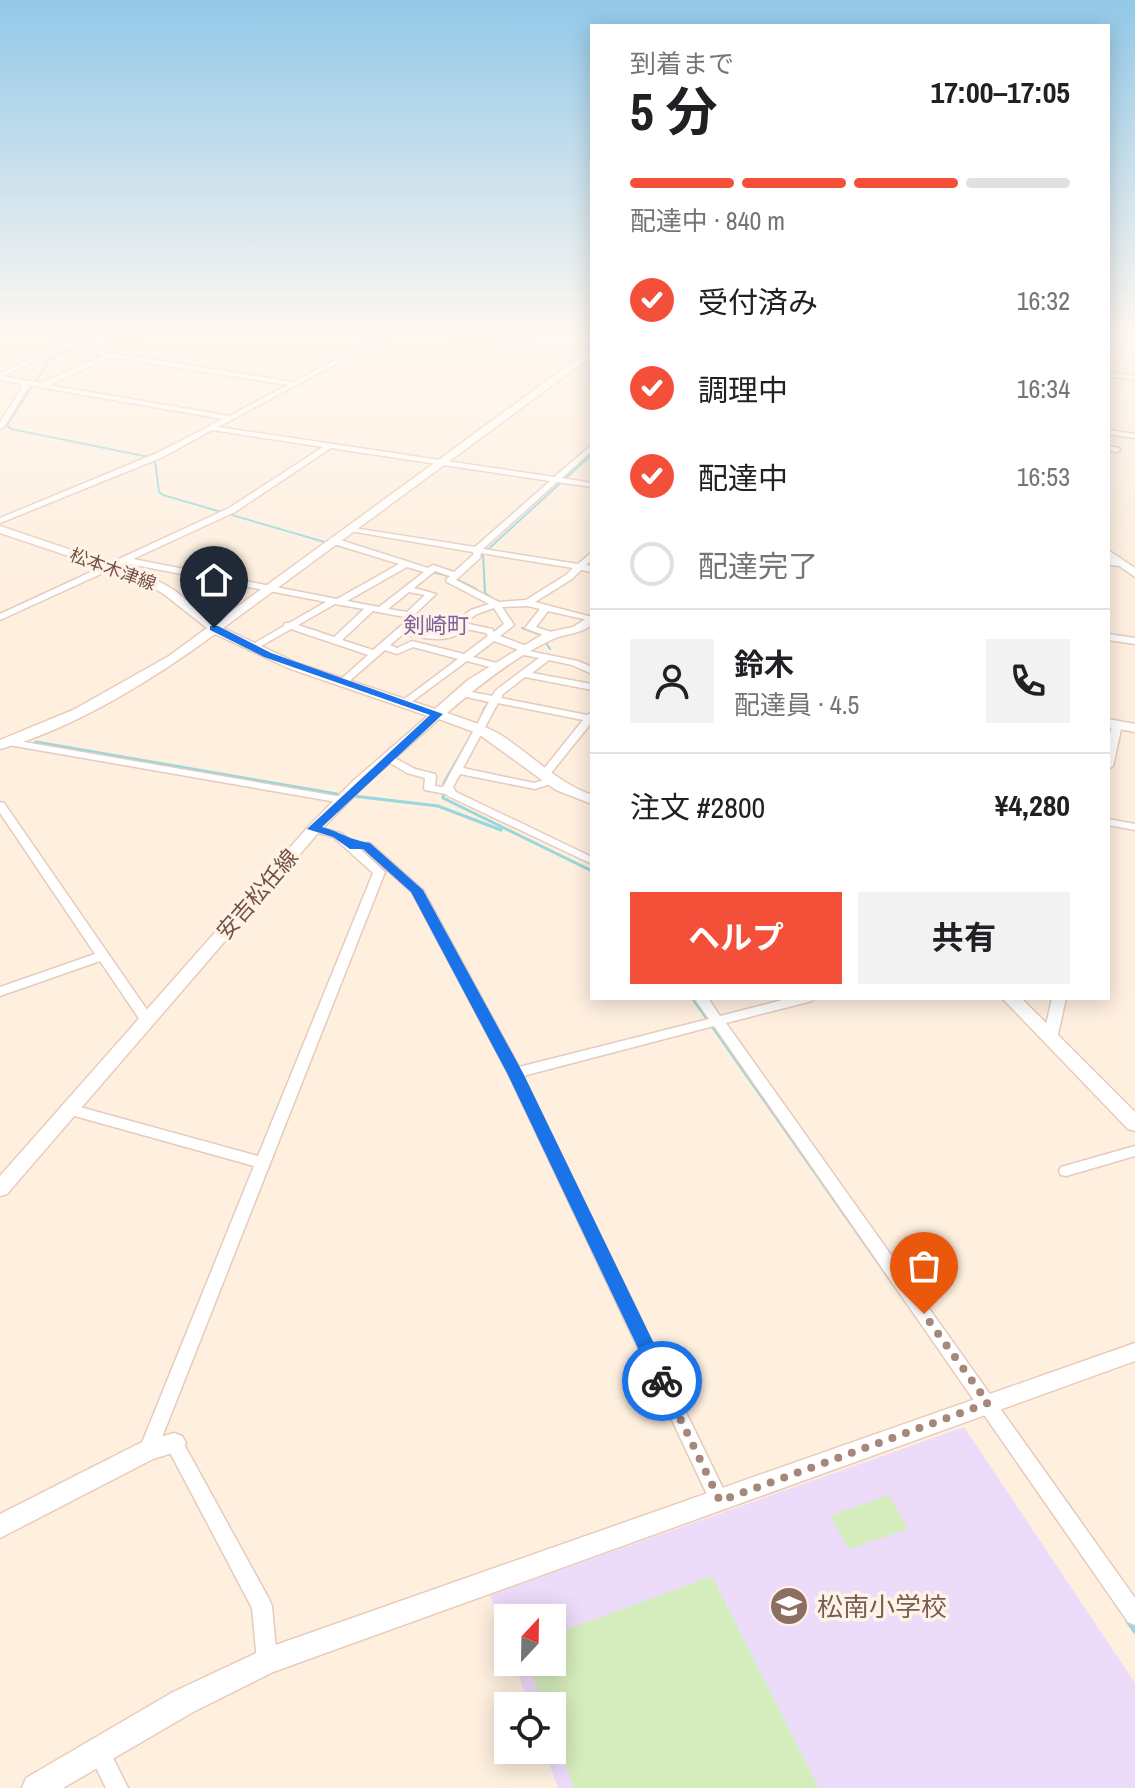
<!DOCTYPE html>
<html lang="ja">
<meta charset="utf-8">
<style>
:root{--surface:#fff;--page:#f2f2f2;--text:#202124;--muted:#757577;--line:#e0e0e0;--accent:#f34f39}
body{margin:0;font-family:"Archivo Narrow","Noto Sans JP",sans-serif;background:var(--page);color:var(--text);height:100vh;display:flex;flex-direction:column;font-size:30px;white-space:nowrap}
*{box-sizing:border-box;margin:0}
p{font-size:26px;color:var(--muted)}
.icon{flex:none;width:44px;height:44px;fill:none;stroke:currentColor;stroke-width:2;stroke-linecap:round;stroke-linejoin:round}
.map{position:relative;flex:1;overflow:hidden}
.drawer{position:absolute;left:590px;top:24px;width:520px;height:976px;display:flex;flex-direction:column;background:var(--surface);border-radius:0px;box-shadow:0 4px 20px #0003}
.drawer>*{flex:none}
.needle{width:52px;rotate:22deg}
.tools{position:absolute;left:494px;top:1604px;display:grid;gap:16px}
.tools a{display:grid;place-items:center;width:72px;height:72px;border-radius:0px;background:var(--surface);box-shadow:0 4px 20px #0003;font-size:40px}
.pin{position:absolute;display:grid;place-items:center;width:68px;height:68px;color:#fff;margin:-82px -34px;border-radius:50% 50% 50% 0;rotate:-45deg;box-shadow:0 0 8px #0007}
.pin .icon{rotate:45deg}
.courier{position:absolute;display:grid;place-items:center;width:80px;height:80px;margin:-40px;border:6px solid #1a73e8;border-radius:50%;background:#fff;color:#222;box-shadow:0 2px 10px #0007}
.headline em{font-style:normal;font-weight:700}
.headline div{display:flex;flex-direction:column-reverse}
.headline{display:flex;align-items:center;justify-content:space-between;height:136px;padding:0 40px}
h1{font-size:52px;font-weight:700;line-height:60px}
.bar{display:grid;grid-template-columns:repeat(4,1fr);gap:12px 8px;align-content:center;height:96px;padding:0 40px}
.bar i{height:10px;border-radius:6px;background:var(--line)}
.bar .on{background:var(--accent)}
.bar p{grid-column:span 4}
.line{display:flex;align-items:center;gap:20px;padding:0 40px;border-top:2px solid var(--line)}
.line div{flex:1}
.round{display:grid;place-items:center;flex:none;width:84px;height:84px;border-radius:0px;background:var(--page)}
ol{padding:0 40px;list-style:none}
li{display:flex;align-items:center;gap:24px;height:88px}
li p{margin-inline-start:auto}
li .icon{padding:8px;border-radius:50%;background:var(--accent);color:#fff;stroke-width:4}
li:last-child{color:var(--muted)}
li i{width:44px;height:44px;border:4px solid var(--line);border-radius:50%}
.button{display:flex;gap:16px;margin-top:auto;padding:16px 40px}
.button a{flex:1;height:92px;border-radius:0px;background:var(--accent);color:#fff;font-size:32px;font-weight:700;line-height:92px;text-align:center}
.button a+a{background:var(--page);color:var(--text)}
.map>svg:first-child{display:block}
.education{fill:#ecdcfa}
.green{fill:#d5ecbd}
.lines{fill:none;stroke-linecap:round;stroke-linejoin:round}
.stream-far3{stroke:#97d8dc;stroke-width:2}
.stream-far2{stroke:#97d8dc;stroke-width:3}
.stream-far1{stroke:#97d8dc;stroke-width:4}
.stream{stroke:#97d8dc;stroke-width:5}
.street-casing{stroke:#e5cbbd;stroke-width:3}
.secondary-casing{stroke:#eacbba;stroke-width:3}
.street{fill:#fff;fill-rule:evenodd}
.secondary{fill:#fff;fill-rule:evenodd}
.route{fill:#1a73e8}
.done{stroke:#a6887b;stroke-width:8;stroke-dasharray:0 14.4}
.labels{text-anchor:middle;dominant-baseline:central;stroke-width:7;stroke-linejoin:round;paint-order:stroke}
.far-street-label{font-size:18px;fill:#765145;stroke:#fff3e7}
.far-quarter-label{font-size:22px;fill:#805f9b;stroke:#fff3e7}
.street-label{font-size:22px;fill:#765145;stroke:#fff3e7}
.near-education-label{font-size:26px;fill:#785e54;stroke:#fff3e7;text-anchor:start}
</style>
<div class="map">
<svg width="1135" height="1788" viewBox="0 0 1135 1788">
<rect width="100%" height="100%" fill="#feefdf"/>
<path class="education" d="M964,1427L1135,1683V1788H558L544,1750H552V1706H529L514,1662H552V1618H508V1646L490,1595Z"/>
<path class="green" d="M889,1495L908,1529L849,1549L830,1516Z
M712,1576L819,1788H574L552,1729V1706H544L527,1662H552V1635Z"/>
<g class="lines">
<path class="stream-far3" d="M100,334L50,359L7,425L11,429L149,457L155,461L159,492L163,495L397,563
M432,572L448,576
M456,579L476,589
M497,601L485,593L483,554L592,454
M522,628L541,635L550,649
M484,710L488,703"/>
<path class="stream-far2" d="M482,715L485,708
M475,729L444,783L443,798L592,871
M36,742L337,794
M353,796L438,806L501,830"/>
<path class="stream-far1" d="M693,998L893,1283"/>
<path class="stream" d="M1128,1621L1135,1631"/>
<defs>
<path id="street" d="M44,334H59L83,340L2,376L41,383L103,356L94,353L123,339L101,334L129,337L143,334L104,352L294,382L384,334H392L218,427L554,477L592,445V451L562,478L592,483V487L557,482L483,549L578,564L592,552V560L586,565L592,566V572L581,570L572,579L535,602L592,617V621L548,611L536,627L554,633V637L551,638L525,628L540,609L528,606L502,607L514,625L500,636L529,647V651L578,661L592,667V674L572,665L549,660L532,673L592,684V690L525,677L503,694L501,698L587,715L592,712V722L547,778L543,779L538,776L583,720L498,703L463,768L534,783L550,778L555,781L554,783L535,789L460,774L453,787L456,792L592,857V864L448,796L446,794L425,790L424,788L425,778L407,773L382,758L383,756H391L415,769L435,774L436,776L435,786L443,787L489,702L458,695L456,693L461,690L492,696L496,690L539,658L519,654L517,652L519,650L494,641L473,657L501,664V668L498,669L467,661L406,706L401,703L402,701L458,659L413,647L397,654L385,650L346,684H340V680L368,655L291,629L254,650H248L246,648L284,626L285,623H289L326,602L125,563L0,620V614L229,508L323,447L212,430L163,457L0,523V518L157,453L223,419L27,385L28,388L4,427L0,429V422L22,388L20,383L0,380V373L73,341ZM111,357L288,385L229,416L49,385ZM331,448L550,481L475,547L347,527L346,529L350,531L473,552V555L454,572L433,565L428,568L337,539H331V543L399,564L337,599L133,559L235,512ZM481,553L573,568L566,575L526,600L499,602L456,580L480,558ZM407,567L424,572L379,607L347,601ZM435,571L450,576L446,580L447,582L489,604L471,610L455,622L415,614L436,594L414,588ZM409,592L425,595L407,612L388,609ZM335,604L364,609L334,637L298,625ZM494,608L504,624L494,632L492,629L464,623L477,614ZM373,611L410,618L373,650L342,640ZM419,620L457,627L442,634L408,630ZM466,629L486,633L488,636L464,654L412,641L397,648L390,645L403,634C425,638 447,645 466,629Z
M442,334H460L592,353V357Z
M1108,372L1135,376V380L1108,376Z
M1108,430L1135,434V438L1108,434Z
M1108,446L1119,448L1120,450L1116,452L1108,450Z
M1108,559L1121,560L1125,563L1121,566L1108,565Z
M1108,634L1135,638V644L1108,640Z
M1117,722L1122,725L1113,766L1108,769V742L1112,725Z
M7,739L342,797L347,800L342,803L3,744L2,742Z
M0,802L4,803L152,1017L154,1020L152,1023H142L100,961L0,996V987L95,954L0,813Z
M1108,819L1135,824V830L1108,825Z
M314,826L341,833L353,843H370L423,890L519,1067L709,1019L694,998H708L720,1016L790,998H814L812,1001L726,1023L1135,1598V1625L1128,1622L714,1026L523,1076L729,1501L727,1507L720,1509L713,1507L508,1073L412,892L363,849H360L385,872L157,1450L154,1456L148,1458L142,1456L139,1450L254,1166L64,1113L62,1109L64,1105L69,1104L258,1156L373,873L333,837L310,831L308,829Z
M1052,998H1066L1057,1039L1055,1042H1045L1043,1039Z
M1135,1146V1156L1066,1176L1061,1175L1059,1171L1061,1167Z
M174,1435L180,1437L269,1599L272,1606L277,1661L274,1668L267,1671L260,1668L257,1661L252,1608L165,1443L168,1437Z
M99,1740L106,1744L128,1788H106L88,1751L92,1744Z"/>
<path id="secondary" d="M1108,334H1113L1108,337Z
M589,350H592V356L223,628L297,663L435,709L468,680L545,633L573,627L592,615V625C579,635 565,633 551,640C513,658 478,686 447,713C467,720 487,726 504,737C534,757 558,783 592,795V804L556,790L477,733L439,719L363,787L319,832L7,1194L0,1196V1176L309,826L353,781L428,716L288,668L215,634C154,679 73,729 0,749V740L73,710L169,656L207,628L165,595L143,581L0,533V526L151,577L174,590L215,623Z
M1108,550L1135,568V577L1108,558Z
M1108,719L1135,724V732L1108,727Z
M1002,998H1021L1135,1112V1131L1128,1129Z
M1135,1343V1361L273,1672L193,1712L63,1788H22L26,1778L173,1692L267,1648Z
M174,1433L182,1436L186,1443L182,1450L153,1459L0,1538V1514L140,1443Z"/>
</defs>
<use href="#street" class="street-casing"/>
<use href="#secondary" class="secondary-casing"/>
<use href="#street" class="street"/>
<use href="#secondary" class="secondary"/>
</g>
<linearGradient id="sky" x2="0" y2="1"><stop stop-color="#92c8e8"/><stop offset="0.57" stop-color="#fff8f1"/><stop offset="1" stop-color="#fff8f1" stop-opacity="0"/></linearGradient>
<rect width="1135" height="585" fill="url(#sky)"/>
<path class="route" d="M210,626H218L271,653L443,714L322,827C340,832 353,841 370,843L423,890L523,1073L672,1381L669,1386H656L507,1073L411,892L363,849H350L333,837L307,829L430,715L264,657L210,630Z"/>
<g class="lines">
<path class="done" d="M662,1381L720,1501L988,1403L924,1314"/>
</g>
<defs>
<symbol id="school-disc" viewBox="-11 -11 22 22"><circle r="9.5" fill="#8d6e63" stroke="#fff3e7"/><path d="M0-5L7-2L0 1L-7-2ZM-4 1L0 2.5L4 1V4Q0 6-4 4Z" fill="#fff"/></symbol>
</defs>
<g fill-rule="evenodd">
<use href="#school-disc" x="767" y="1584" width="44" height="44"/>
</g>
<g class="labels">
<g class="far-street-label">
<text transform="translate(113 569) rotate(20)">松本木津線</text>
</g>
<g class="far-quarter-label">
<text x="436" y="625">剣崎町</text>
</g>
<g class="street-label">
<text transform="translate(257 894) rotate(-49)">安吉松任線</text>
</g>
<g class="near-education-label">
<text x="817" y="1606">松南小学校</text>
</g>
</g>
</svg>
<div class="tools">
<a><svg class="needle" viewBox="-14 -14 28 28"><path d="M0-13l5 13h-10z" fill="#e53935"/><path d="M0 13l5-13h-10z" fill="#757577"/></svg></a>
<a><svg class="icon" aria-label="locate" viewBox="0 0 24 24"><circle cx="12" cy="12" r="6"/><path d="M12 2v4M12 18v4M2 12h4M18 12h4"/></svg></a>
</div>
<div class="pin" style="left:924px;top:1314px;background:#ea580c"><svg class="icon" aria-label="bag" viewBox="0 0 24 24"><path d="M5 8h14l-1 12H6zM9 8a3 3 0 0 1 6 0"/></svg></div>
<div class="pin" style="left:214px;top:628px;background:#1f2937"><svg class="icon" aria-label="home" viewBox="0 0 24 24"><path d="M3 11l9-7 9 7M6 9v11h12V9"/></svg></div>
<div class="courier" style="left:662px;top:1381px"><svg class="icon" aria-label="bike" viewBox="0 0 24 24"><circle cx="6" cy="16" r="4"/><circle cx="18" cy="16" r="4"/><path d="M6 16l4-8h5l3 8M10 8l3 8H6M13 5h3"/></svg></div>
<section class="drawer">
<div class="headline"><div><h1>5 分</h1><p>到着まで</p></div><em>17:00–17:05</em></div>
<div class="bar"><i class="on"></i><i class="on"></i><i class="on"></i><i></i><p>配達中 · 840 m</p></div>
<ol>
<li><svg class="icon" aria-label="check" viewBox="0 0 24 24"><path d="M5 12l5 5 9-10"/></svg>受付済み<p>16:32</p></li>
<li><svg class="icon" aria-label="check" viewBox="0 0 24 24"><path d="M5 12l5 5 9-10"/></svg>調理中<p>16:34</p></li>
<li><svg class="icon" aria-label="check" viewBox="0 0 24 24"><path d="M5 12l5 5 9-10"/></svg>配達中<p>16:53</p></li>
<li><i></i>配達完了</li>
</ol>
<div class="line" style="height:144px"><a class="round"><svg class="icon" aria-label="person" viewBox="0 0 24 24"><circle cx="12" cy="8" r="4"/><path d="M4 21q1-7 8-7t8 7"/></svg></a><div><b>鈴木</b><p>配達員 · 4.5</p></div><a class="round"><svg class="icon" aria-label="phone" viewBox="0 0 24 24"><path d="M5 4h4l2 5-3 2q2 4 5 5l2-3 5 2v4C11 20 4 13 5 4z"/></svg></a></div>
<div class="line" style="height:104px"><div>注文 #2800</div><b>¥4,280</b></div>
<div class="button"><a>ヘルプ</a><a>共有</a></div>
</section>
</div>
